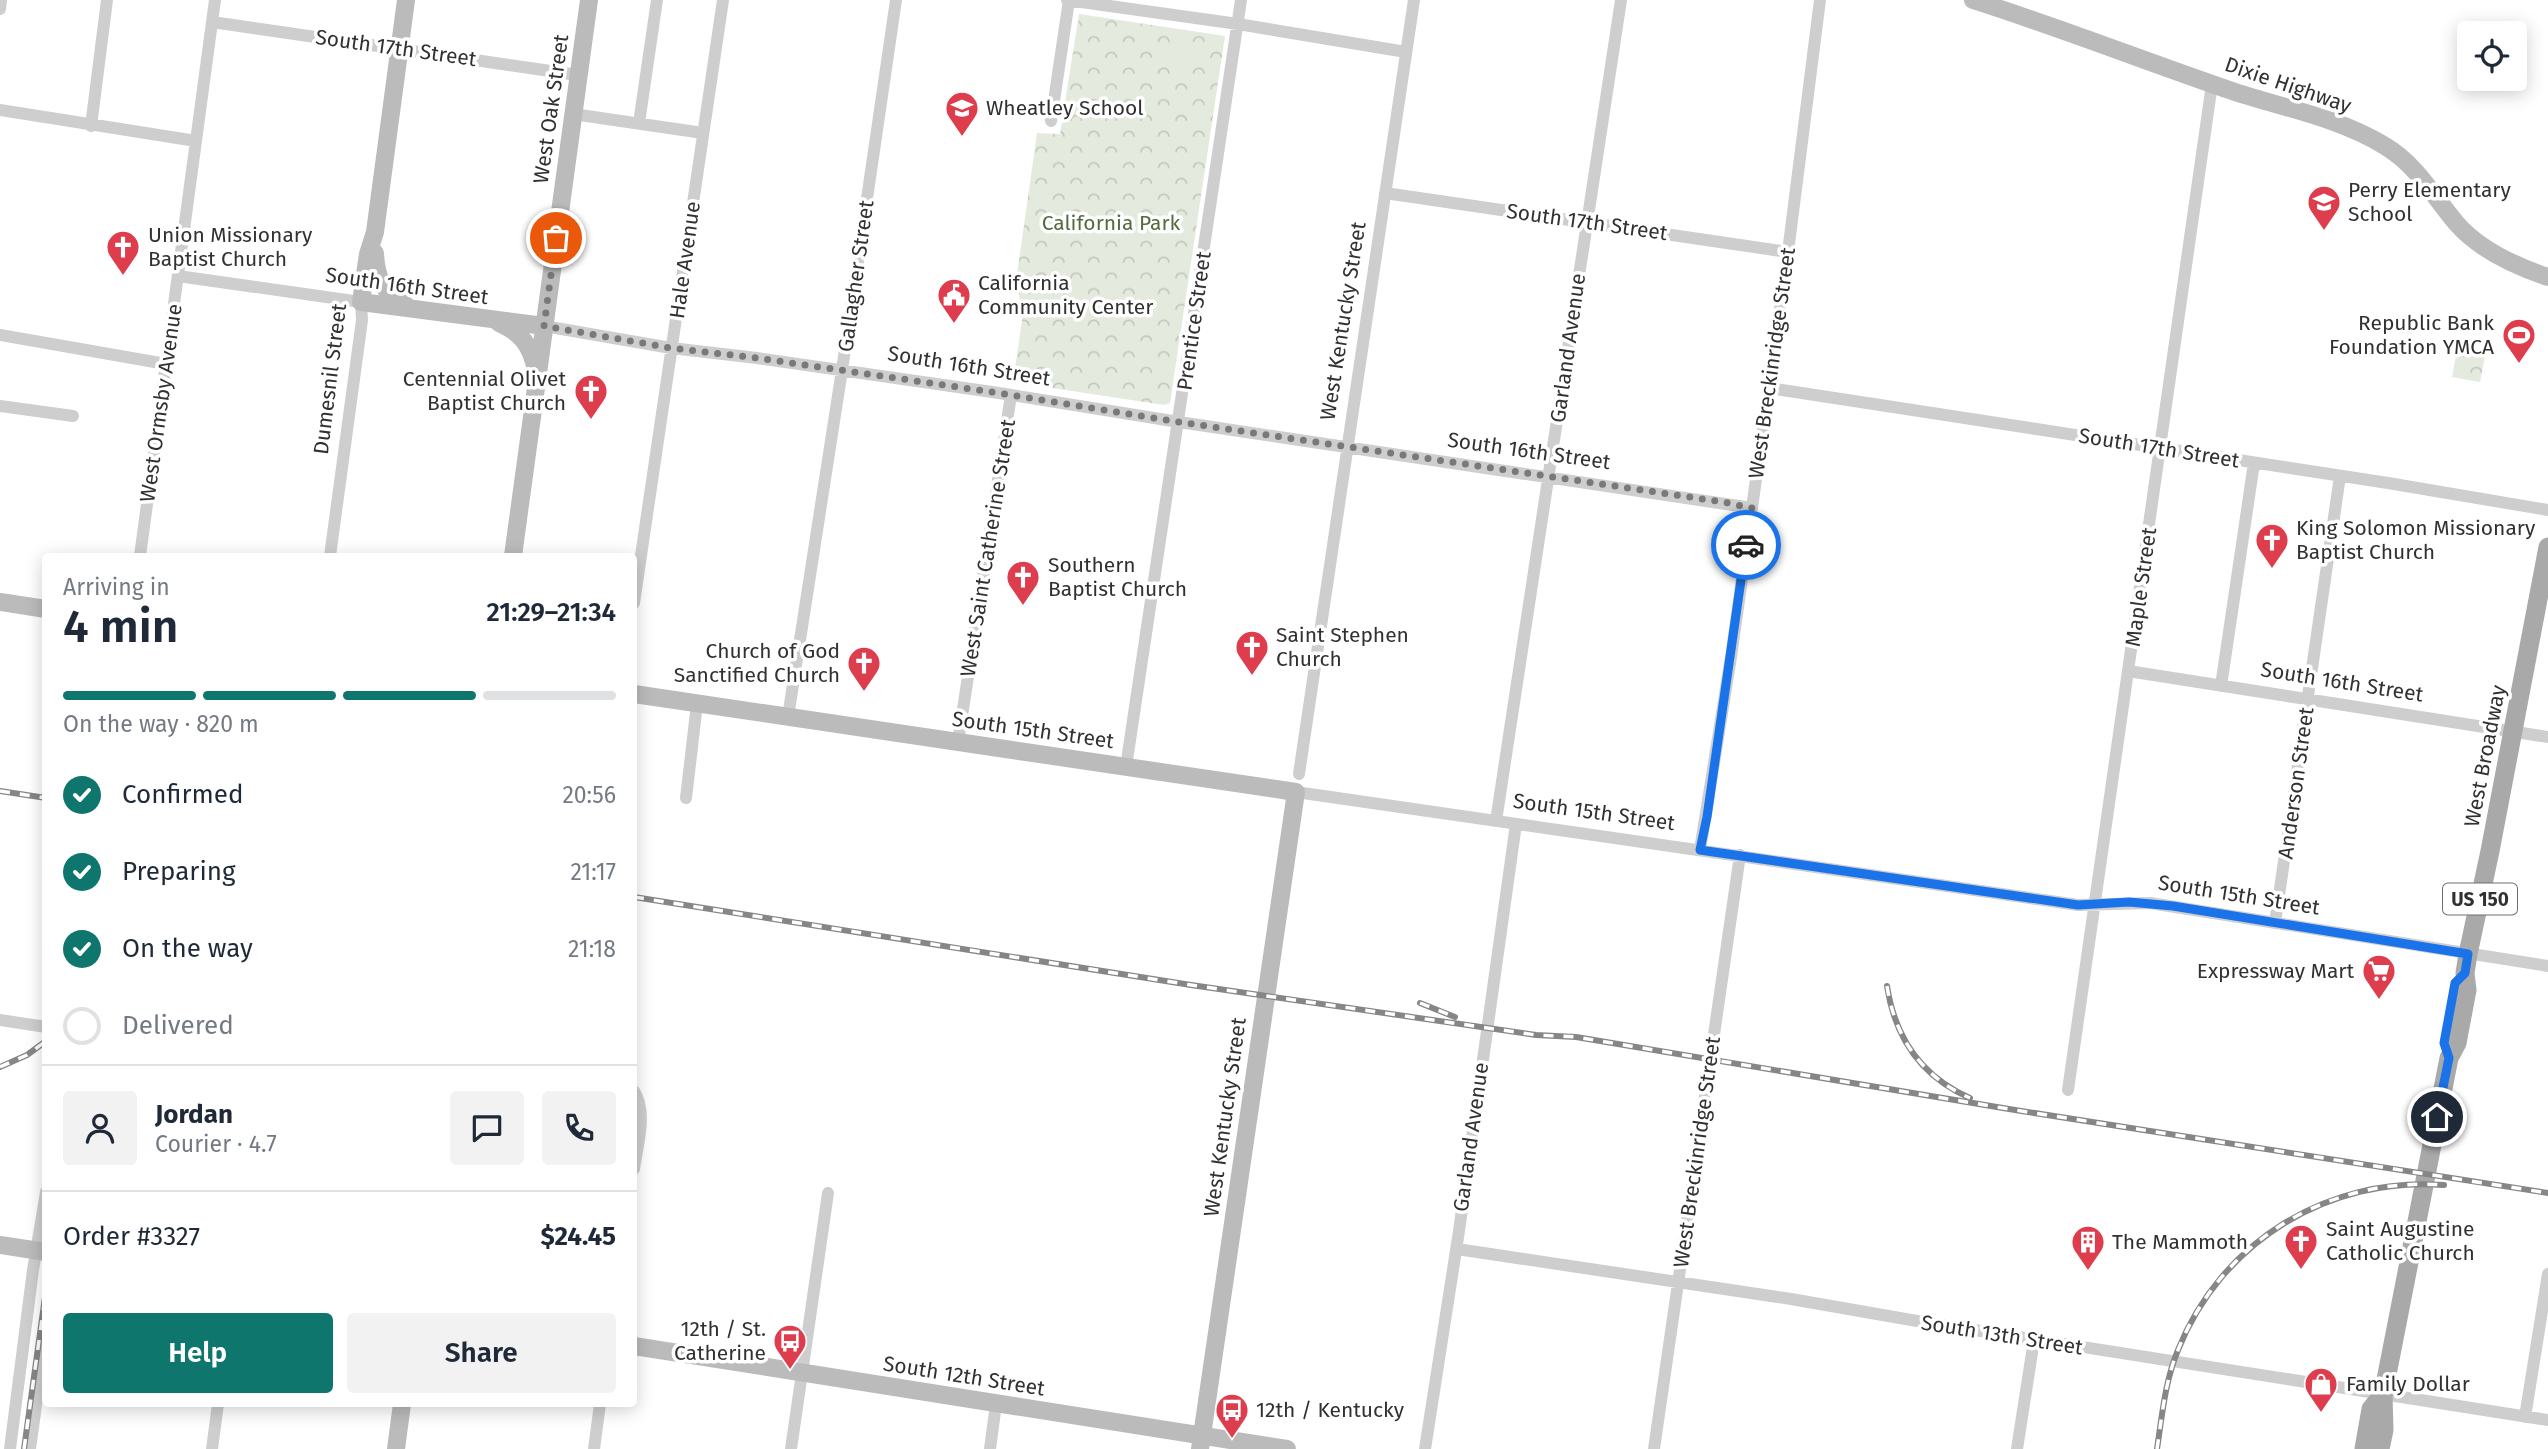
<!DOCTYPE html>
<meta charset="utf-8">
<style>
:root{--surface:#fff;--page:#f2f2f3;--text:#1f2937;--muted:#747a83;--line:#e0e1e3;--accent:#0f766e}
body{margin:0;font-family:"Fira Sans",sans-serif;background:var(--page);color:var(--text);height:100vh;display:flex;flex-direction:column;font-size:26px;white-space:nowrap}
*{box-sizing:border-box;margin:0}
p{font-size:23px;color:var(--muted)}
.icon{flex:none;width:38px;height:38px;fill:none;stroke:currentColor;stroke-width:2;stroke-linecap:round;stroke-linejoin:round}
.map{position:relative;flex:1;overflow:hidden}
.side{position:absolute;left:42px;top:553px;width:595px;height:854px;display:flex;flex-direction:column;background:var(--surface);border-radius:7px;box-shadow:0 4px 18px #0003}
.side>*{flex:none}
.buttons{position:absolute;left:2457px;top:21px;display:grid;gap:14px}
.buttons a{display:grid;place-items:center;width:70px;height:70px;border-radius:7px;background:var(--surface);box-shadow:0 4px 18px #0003;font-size:35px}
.pin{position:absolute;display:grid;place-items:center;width:60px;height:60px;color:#fff;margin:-30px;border:4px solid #fff;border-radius:50%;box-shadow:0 2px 7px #0007}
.courier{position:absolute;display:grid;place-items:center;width:70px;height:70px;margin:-35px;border:5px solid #1a73e8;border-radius:50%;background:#fff;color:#222;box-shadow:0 2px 9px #0007}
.summary em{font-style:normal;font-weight:600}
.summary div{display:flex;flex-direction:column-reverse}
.summary{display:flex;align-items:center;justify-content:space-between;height:119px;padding:0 21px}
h1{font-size:46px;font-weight:600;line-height:52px}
.bar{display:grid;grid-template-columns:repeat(4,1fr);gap:10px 7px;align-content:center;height:84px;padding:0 21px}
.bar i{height:9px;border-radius:5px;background:var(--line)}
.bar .active{background:var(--accent)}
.bar p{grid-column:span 4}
.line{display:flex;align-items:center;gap:18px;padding:0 21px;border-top:2px solid var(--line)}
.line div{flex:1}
.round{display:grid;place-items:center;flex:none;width:74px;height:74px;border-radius:7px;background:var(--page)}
ol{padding:0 21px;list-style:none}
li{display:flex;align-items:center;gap:21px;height:77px}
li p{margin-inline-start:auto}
li .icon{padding:7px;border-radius:50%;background:var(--accent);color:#fff;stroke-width:4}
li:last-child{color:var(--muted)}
li i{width:38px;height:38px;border:4px solid var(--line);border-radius:50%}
.cta{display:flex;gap:14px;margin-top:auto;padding:14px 21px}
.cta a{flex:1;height:80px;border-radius:7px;background:var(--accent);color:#fff;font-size:28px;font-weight:600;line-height:80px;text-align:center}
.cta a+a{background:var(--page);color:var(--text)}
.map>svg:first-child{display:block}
.park{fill:url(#park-crowns)}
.pitch{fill:#e4eadd}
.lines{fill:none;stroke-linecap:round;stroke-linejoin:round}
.street{stroke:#cecece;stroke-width:12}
.secondary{stroke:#bbb;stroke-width:18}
.primary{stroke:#a9a9a9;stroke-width:19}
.rail-casing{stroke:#868686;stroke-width:6}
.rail{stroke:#fff;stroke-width:3.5;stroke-dasharray:10;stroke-linecap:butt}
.done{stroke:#797979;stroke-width:7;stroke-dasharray:0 12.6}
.route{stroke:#1a73e8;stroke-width:9}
.labels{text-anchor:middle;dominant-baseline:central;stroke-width:7;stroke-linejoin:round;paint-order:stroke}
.shield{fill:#fff;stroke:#6f6f6f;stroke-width:2}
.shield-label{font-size:19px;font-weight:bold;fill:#313131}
.street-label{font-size:21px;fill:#313131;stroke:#fff}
.poi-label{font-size:21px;fill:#313131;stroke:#fff;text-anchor:start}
.park-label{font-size:21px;fill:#556b3f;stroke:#fff}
</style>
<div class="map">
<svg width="2548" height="1449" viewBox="0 0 2548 1449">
<defs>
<pattern id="park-crowns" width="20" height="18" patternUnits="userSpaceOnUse" patternTransform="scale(1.75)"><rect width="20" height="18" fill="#e4eadd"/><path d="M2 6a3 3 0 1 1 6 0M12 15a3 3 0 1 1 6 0" fill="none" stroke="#c4c9be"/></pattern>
</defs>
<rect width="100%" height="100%" fill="#fff"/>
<path class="park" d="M1079,14L1225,36L1170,403L1164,405L1013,382L1023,314L1016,282L1037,133L1060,134Z
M2458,345L2469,352L2477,349L2486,351L2480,382L2452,377Z"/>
<path class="pitch" d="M1170,43L1206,48L1203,65L1167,60Z"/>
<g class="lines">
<path class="street" d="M1067,0L1238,24L1406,52
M0,9L1,0
M212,22L578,75
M0,110L196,141
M573,114L703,133
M1051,121L1069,0
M639,123L657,0
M91,126L107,0
M1385,193L1788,252
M178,276L361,302L362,320L330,556
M544,326L671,348L757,358L999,393L1179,422L1752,508
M0,335L166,364
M1769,388L2388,483L2548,510
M0,406L73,416
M140,556L215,0
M634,603L723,0
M2128,671L2548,737
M2221,686L2254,463
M788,717L842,370L896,0
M958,742L1011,395
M1126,767L1241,0
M1299,774L1414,0
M1296,792L2078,905L2150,903L2548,966
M686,798L697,704
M1496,821L1621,0
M1700,850L1731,657L1788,252L1820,0
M2275,923L2340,476
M0,1020L46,1027
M2068,1090L2212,84
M634,1091C648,1112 637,1146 634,1169
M1457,1249L1791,1299L1917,1321L2548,1420
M2525,1417L2548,1274
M10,1449L33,1270L46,1192
M30,1449L46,1333
M212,1449L218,1404
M594,1449L600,1404
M791,1449L828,1193
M990,1449L996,1404
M1425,1449L1459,1231L1516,824
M1654,1449L1740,855
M2017,1449L2034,1340"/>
<path class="secondary" d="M406,0L375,232L368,254L361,302L544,326
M1973,0C2061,28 2147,62 2235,92C2284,108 2340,118 2385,146C2417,165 2433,196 2457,224C2480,250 2515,266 2548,277
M375,253C376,279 384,294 407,306
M499,323C522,333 530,345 536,369
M513,556L589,0
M0,602L46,609
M634,694L1296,792L1200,1449
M0,1245L46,1252
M634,1346L1287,1449
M396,1449L402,1404"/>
<path class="primary" d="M2364,1449L2371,1409L2382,1396
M2380,1449L2384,1430L2383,1395L2449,1058L2457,1043L2467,990L2465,973L2468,954L2490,851L2548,547"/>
<defs>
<path id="rail" d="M0,791L46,798
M634,897L1191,985L1536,1035L1576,1037L2015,1110L2548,1193
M1887,986C1895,1038 1922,1077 1970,1098
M1420,1003L1455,1017
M0,1067L27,1055L46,1041
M24,1449L46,1290
M2157,1449C2162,1416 2165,1381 2178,1350C2221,1242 2328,1176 2444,1185"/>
</defs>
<use href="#rail" class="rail-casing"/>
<use href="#rail" class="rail"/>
</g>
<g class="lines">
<path class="done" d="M556,238L544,326L671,348L757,358L999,393L1179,422L1723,502L1752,508L1746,545"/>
<path class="route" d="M1746,545L1707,817L1700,850L2078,905L2129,902L2173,906L2468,954L2465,973L2455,983L2444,1043L2449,1058L2437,1117"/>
</g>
<defs>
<symbol id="school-pin" viewBox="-11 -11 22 30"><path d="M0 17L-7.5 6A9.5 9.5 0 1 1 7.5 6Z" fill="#de3d4d" stroke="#fff"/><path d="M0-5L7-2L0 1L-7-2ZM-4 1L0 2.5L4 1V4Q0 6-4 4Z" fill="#fff"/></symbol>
<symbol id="church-pin" viewBox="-11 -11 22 30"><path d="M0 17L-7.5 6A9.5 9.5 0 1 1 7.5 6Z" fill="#de3d4d" stroke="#fff"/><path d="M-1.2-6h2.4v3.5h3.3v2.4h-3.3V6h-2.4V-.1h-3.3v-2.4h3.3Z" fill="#fff"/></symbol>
<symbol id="civic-pin" viewBox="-11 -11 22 30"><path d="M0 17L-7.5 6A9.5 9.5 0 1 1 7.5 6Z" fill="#de3d4d" stroke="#fff"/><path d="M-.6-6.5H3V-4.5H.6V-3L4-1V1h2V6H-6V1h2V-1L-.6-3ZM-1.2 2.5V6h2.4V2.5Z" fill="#fff"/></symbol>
<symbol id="stadium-pin" viewBox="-11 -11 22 30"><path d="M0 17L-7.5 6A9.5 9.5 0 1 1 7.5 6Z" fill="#de3d4d" stroke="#fff"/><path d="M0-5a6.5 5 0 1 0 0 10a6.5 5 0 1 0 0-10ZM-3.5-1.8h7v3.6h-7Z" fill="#fff"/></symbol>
<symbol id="supermarket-pin" viewBox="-11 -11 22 30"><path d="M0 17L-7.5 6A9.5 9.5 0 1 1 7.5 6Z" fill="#de3d4d" stroke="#fff"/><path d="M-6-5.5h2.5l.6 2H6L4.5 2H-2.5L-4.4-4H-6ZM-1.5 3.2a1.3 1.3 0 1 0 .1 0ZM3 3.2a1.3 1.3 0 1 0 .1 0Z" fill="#fff"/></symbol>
<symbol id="building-pin" viewBox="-11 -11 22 30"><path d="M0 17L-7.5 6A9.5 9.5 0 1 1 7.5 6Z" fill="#de3d4d" stroke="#fff"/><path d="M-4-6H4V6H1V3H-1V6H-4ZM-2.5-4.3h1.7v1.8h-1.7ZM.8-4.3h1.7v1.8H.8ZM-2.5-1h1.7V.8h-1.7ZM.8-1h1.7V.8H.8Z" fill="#fff"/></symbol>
<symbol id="bus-pin" viewBox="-11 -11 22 30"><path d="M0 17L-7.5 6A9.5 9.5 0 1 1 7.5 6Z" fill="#de3d4d" stroke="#fff"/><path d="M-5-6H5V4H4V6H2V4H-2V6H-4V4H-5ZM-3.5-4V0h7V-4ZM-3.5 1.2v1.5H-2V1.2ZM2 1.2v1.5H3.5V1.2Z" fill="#fff"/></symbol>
<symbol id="shop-pin" viewBox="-11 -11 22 30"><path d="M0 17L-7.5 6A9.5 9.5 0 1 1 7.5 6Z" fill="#de3d4d" stroke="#fff"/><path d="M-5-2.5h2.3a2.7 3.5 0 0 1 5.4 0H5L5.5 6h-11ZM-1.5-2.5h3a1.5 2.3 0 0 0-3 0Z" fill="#fff"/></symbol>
</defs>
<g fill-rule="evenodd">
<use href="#school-pin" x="943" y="89" width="38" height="52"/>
<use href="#school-pin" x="2305" y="183" width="38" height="52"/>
<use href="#church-pin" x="104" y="228" width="38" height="52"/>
<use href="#civic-pin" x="935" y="276" width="38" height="52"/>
<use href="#stadium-pin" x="2500" y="316" width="38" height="52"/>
<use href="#church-pin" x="572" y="372" width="38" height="52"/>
<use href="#church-pin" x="2253" y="521" width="38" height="52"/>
<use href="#church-pin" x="1004" y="558" width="38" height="52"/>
<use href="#church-pin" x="1233" y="628" width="38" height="52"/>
<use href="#church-pin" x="845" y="644" width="38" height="52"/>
<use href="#supermarket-pin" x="2360" y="952" width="38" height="52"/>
<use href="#church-pin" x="2282" y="1222" width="38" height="52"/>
<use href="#building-pin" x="2069" y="1223" width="38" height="52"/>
<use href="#bus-pin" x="771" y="1322" width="38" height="52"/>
<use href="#shop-pin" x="2302" y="1365" width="38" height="52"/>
<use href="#bus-pin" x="1213" y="1391" width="38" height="52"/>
</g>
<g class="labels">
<rect class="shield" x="2443" y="883.5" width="74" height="31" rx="5"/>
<g class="shield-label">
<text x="2480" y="899">US 150</text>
</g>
<g class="street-label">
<text transform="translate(396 48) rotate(8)">South 17th Street</text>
<text transform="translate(2288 85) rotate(19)">Dixie Highway</text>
<text transform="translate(551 109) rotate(-82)">West Oak Street</text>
<text transform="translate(1587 222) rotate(8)">South 17th Street</text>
<text transform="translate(685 260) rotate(-82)">Hale Avenue</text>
<text transform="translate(856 276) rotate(-82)">Gallagher Street</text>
<text transform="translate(407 286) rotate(8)">South 16th Street</text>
<text transform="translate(1194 321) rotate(-82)">Prentice Street</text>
<text transform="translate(1343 321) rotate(-81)">West Kentucky Street</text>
<text transform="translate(1568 348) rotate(-82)">Garland Avenue</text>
<text transform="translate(1772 363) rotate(-82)">West Breckinridge Street</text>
<text transform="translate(969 366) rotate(9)">South 16th Street</text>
<text transform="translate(330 379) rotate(-83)">Dumesnil Street</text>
<text transform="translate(161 403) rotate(-82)">West Ormsby Avenue</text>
<text transform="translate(2159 448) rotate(9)">South 17th Street</text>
<text transform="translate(1529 451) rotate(8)">South 16th Street</text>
<text transform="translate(988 548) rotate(-81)">West Saint Catherine Street</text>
<text transform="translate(2141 587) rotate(-82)">Maple Street</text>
<text transform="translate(2342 682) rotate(9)">South 16th Street</text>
<text transform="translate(1033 730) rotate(8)">South 15th Street</text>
<text transform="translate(2485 756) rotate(-79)">West Broadway</text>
<text transform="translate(2296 783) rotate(-82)">Anderson Street</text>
<text transform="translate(1594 812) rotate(8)">South 15th Street</text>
<text transform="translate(2239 895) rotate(9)">South 15th Street</text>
<text transform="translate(1225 1117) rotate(-82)">West Kentucky Street</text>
<text transform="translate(1471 1137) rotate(-82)">Garland Avenue</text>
<text transform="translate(1697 1152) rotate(-82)">West Breckinridge Street</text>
<text transform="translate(2002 1335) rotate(9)">South 13th Street</text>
<text transform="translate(964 1376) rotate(9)">South 12th Street</text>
</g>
<g class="poi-label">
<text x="986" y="108">Wheatley School</text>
<text x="2348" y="190">Perry Elementary<tspan x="2348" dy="24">School</tspan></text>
<text x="148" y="235">Union Missionary<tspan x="148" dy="24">Baptist Church</tspan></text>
<text x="978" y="283">California<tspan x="978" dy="24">Community Center</tspan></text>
<text x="2494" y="323" text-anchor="end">Republic Bank<tspan x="2494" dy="24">Foundation YMCA</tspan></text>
<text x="566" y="379" text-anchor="end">Centennial Olivet<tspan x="566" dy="24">Baptist Church</tspan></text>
<text x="2296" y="528">King Solomon Missionary<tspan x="2296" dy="24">Baptist Church</tspan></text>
<text x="1048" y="565">Southern<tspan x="1048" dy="24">Baptist Church</tspan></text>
<text x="1276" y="635">Saint Stephen<tspan x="1276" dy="24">Church</tspan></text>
<text x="840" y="651" text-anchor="end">Church of God<tspan x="840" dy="24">Sanctified Church</tspan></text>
<text x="2354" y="971" text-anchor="end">Expressway Mart</text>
<text x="2326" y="1229">Saint Augustine<tspan x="2326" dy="24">Catholic Church</tspan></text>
<text x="2112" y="1242">The Mammoth</text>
<text x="766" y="1329" text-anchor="end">12th / St.<tspan x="766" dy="24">Catherine</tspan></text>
<text x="2346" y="1384">Family Dollar</text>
<text x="1256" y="1410">12th / Kentucky</text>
</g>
<g class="park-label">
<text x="1111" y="223">California Park</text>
</g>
</g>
</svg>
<div class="buttons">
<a><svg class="icon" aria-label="locate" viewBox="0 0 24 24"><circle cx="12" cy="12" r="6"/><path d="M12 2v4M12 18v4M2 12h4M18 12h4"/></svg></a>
</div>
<div class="pin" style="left:556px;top:238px;background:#ea580c"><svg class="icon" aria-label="bag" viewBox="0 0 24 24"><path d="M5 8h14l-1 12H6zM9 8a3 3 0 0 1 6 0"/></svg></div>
<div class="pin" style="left:2437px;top:1117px;background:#1f2937"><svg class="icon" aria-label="home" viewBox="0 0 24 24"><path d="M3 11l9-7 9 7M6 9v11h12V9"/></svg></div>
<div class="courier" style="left:1746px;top:545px"><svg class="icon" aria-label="car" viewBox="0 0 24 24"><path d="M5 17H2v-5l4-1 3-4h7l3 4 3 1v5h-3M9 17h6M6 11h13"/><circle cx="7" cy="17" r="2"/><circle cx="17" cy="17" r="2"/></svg></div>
<section class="side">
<div class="summary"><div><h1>4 min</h1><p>Arriving in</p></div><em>21:29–21:34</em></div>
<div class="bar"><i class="active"></i><i class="active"></i><i class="active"></i><i></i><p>On the way · 820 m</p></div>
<ol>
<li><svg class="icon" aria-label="check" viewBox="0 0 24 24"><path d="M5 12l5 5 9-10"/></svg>Confirmed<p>20:56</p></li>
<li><svg class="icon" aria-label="check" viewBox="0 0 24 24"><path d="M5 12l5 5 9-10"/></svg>Preparing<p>21:17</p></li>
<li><svg class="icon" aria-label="check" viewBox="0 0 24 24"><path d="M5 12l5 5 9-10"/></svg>On the way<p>21:18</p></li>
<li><i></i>Delivered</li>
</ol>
<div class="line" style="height:126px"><a class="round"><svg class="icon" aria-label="person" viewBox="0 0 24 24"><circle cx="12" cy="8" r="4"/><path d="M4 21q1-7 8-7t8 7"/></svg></a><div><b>Jordan</b><p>Courier · 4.7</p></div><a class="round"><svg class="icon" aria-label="chat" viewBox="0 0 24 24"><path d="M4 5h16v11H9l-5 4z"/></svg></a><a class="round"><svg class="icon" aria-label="phone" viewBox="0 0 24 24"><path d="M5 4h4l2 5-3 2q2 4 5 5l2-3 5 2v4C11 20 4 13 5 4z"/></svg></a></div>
<div class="line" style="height:91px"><div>Order #3327</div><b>$24.45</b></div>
<div class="cta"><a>Help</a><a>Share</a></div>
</section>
</div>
